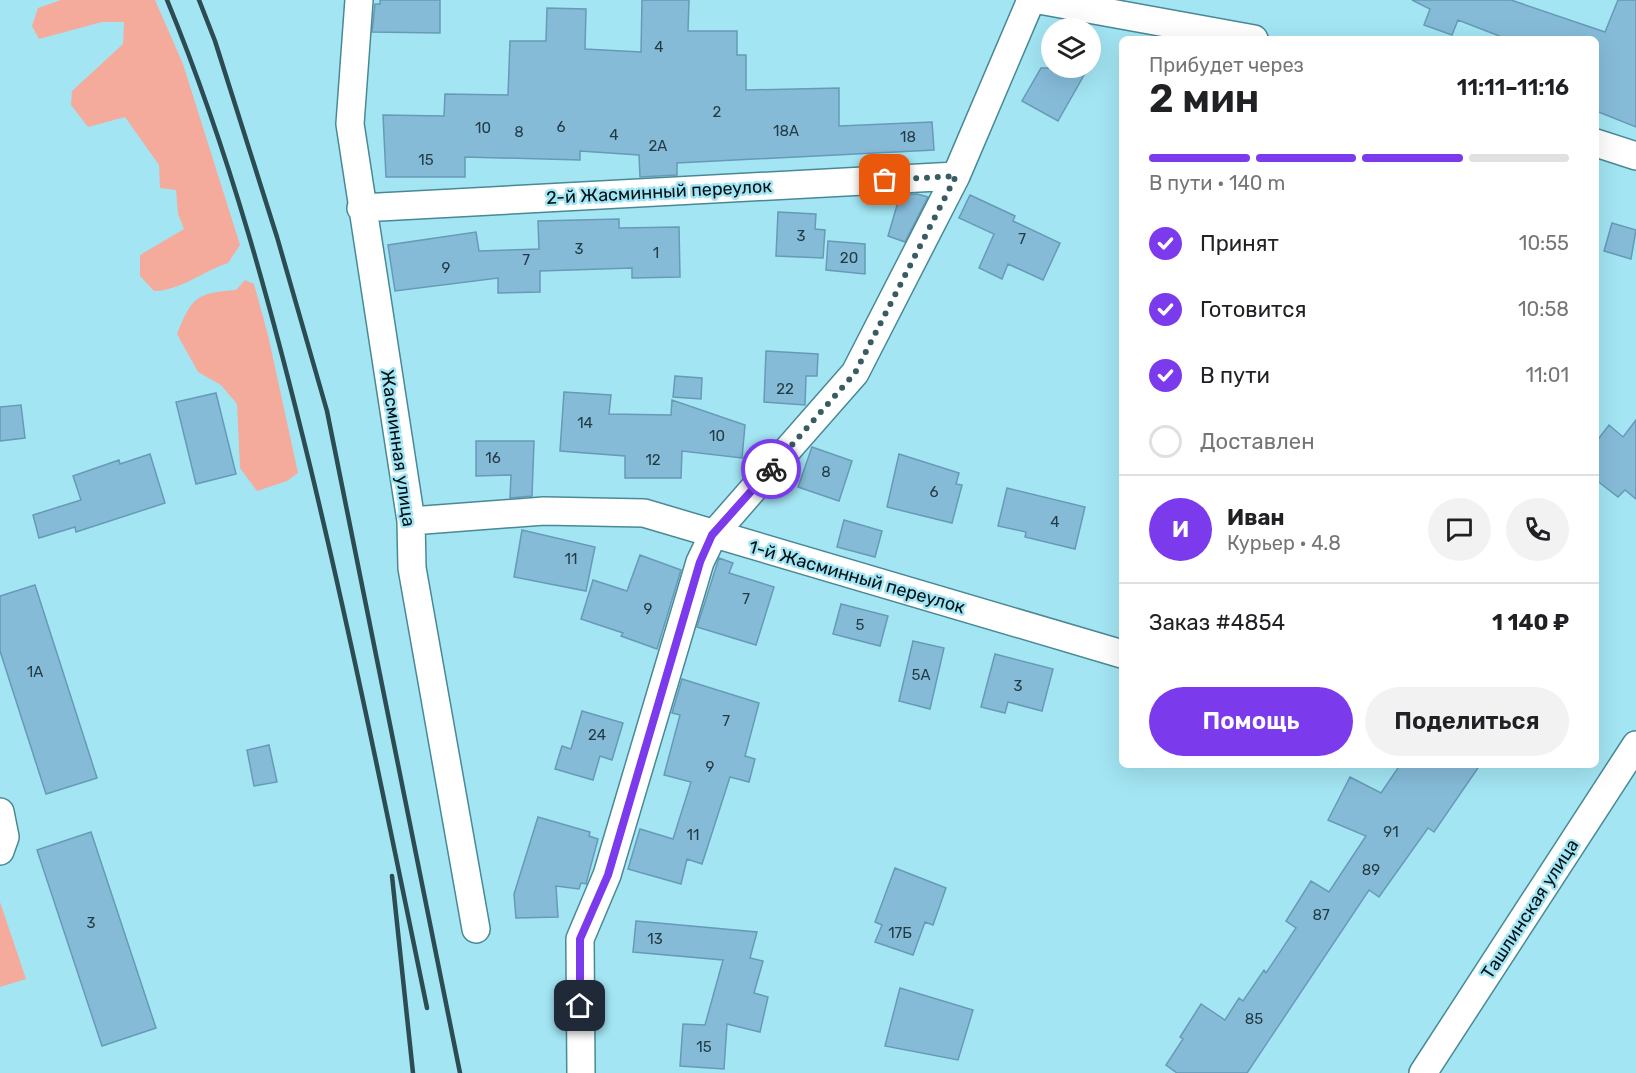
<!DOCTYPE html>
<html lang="ru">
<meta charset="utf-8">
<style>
:root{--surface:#fff;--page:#f2f2f2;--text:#202124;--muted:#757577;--line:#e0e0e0;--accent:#7c3aed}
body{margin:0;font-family:Rubik,sans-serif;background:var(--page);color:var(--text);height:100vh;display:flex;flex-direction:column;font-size:22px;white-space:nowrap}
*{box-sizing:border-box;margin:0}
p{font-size:20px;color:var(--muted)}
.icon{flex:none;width:33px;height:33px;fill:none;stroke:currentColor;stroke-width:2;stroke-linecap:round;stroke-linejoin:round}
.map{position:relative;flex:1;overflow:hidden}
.sheet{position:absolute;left:1119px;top:36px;width:480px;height:732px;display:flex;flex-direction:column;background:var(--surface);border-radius:9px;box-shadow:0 6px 24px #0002}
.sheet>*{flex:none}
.controls{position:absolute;left:1041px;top:18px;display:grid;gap:12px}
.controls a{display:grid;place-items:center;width:60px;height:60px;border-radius:50%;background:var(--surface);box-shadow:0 6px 24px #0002;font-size:30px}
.pin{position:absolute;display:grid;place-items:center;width:51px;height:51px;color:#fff;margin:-26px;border-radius:12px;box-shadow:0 3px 9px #0006}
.courier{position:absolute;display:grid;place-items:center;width:60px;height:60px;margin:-30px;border:4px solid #7c3aed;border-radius:50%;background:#fff;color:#222;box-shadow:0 2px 8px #0007}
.summary em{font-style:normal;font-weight:600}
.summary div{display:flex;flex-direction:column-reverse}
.summary{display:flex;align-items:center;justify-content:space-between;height:102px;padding:0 30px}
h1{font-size:39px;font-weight:600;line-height:45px}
.bar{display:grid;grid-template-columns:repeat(4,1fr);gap:9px 6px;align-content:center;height:72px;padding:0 30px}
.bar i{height:8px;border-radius:4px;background:var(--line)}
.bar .selected{background:var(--accent)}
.bar p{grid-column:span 4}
.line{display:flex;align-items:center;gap:15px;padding:0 30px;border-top:2px solid var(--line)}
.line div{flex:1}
.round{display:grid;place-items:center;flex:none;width:63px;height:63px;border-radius:32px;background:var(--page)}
ol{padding:0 30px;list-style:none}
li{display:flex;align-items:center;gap:18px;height:66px}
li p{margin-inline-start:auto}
li .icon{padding:6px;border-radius:50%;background:var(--accent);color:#fff;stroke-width:4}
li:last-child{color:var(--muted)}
li i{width:33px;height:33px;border:3px solid var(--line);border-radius:50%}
.button{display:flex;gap:12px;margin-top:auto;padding:12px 30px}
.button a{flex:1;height:69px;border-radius:36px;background:var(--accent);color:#fff;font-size:24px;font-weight:600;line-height:69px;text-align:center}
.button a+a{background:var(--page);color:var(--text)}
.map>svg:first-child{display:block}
.green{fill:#f4ab9c}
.building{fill:#86bbd8;stroke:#669ab6;stroke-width:1.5}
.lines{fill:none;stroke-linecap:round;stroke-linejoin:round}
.minor-casing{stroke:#498996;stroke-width:30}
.minor{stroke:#fff;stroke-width:27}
.rail{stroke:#2c4b52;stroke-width:4.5}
.done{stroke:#395b63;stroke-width:6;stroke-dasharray:0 10.8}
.route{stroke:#7c3aed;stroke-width:8}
.labels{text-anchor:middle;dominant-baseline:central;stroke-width:5;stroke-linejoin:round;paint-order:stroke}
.number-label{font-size:15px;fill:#223c46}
.street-label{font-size:18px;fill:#001116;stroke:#a3e5f3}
</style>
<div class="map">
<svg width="1636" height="1073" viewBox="0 0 1636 1073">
<rect width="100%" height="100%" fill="#a3e5f3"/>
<path class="green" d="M61,0H155L183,64L240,245L228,263C203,271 180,291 154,291L140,276V255L184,229L178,214L176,190L160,188L159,165L125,117L88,127L71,105L72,91L123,44L124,22H102L39,39L32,26L38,8Z
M245,280L254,284L268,335L298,473L287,481L257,491L240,468L237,404L221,385L198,372L177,334C192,297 196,293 236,290Z
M0,902L26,979L0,987Z"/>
<path class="building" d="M380,0H440V33L372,32L375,4H380Z
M642,0H689L688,31H737V55H746V90L839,88V126L932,122L934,150L677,163V175L640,177L639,155L580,151V160L465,157V177H386L383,115L444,116L445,94L508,95L510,41H546L547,8L586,9L585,49L641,52Z
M1412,0H1511L1605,32L1618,0H1636V127L1596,111V39H1507L1458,20L1452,35L1424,25L1430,9Z
M1041,68H1088L1058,121L1022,101Z
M917,194L928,197L905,242L888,236L900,195Z
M970,195L1015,216L1013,221L1060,243L1043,280L1008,264L1002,279L979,268L994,234L959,218Z
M778,212L816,214L815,229L825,230L823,258L776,256Z
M619,219V228L679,227L680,277L632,278V268L540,271V292L498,293V278L395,291L388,245L476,232L479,251L539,249L538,221Z
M1612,223L1636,230L1631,259L1604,251Z
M828,241L865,244V274L826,270Z
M766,351L818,354L817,376H806L805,405L764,402Z
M675,376L702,378L701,399L673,397Z
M564,392L611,395L609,414L671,415L672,400L745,425L742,458L682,451L681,478H625V456L560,451Z
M216,393L236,474L196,484L176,402Z
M21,405L25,438L0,441V407Z
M1636,420V499L1625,490L1618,497L1596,480V442L1609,425L1623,437Z
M476,441H534L532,496L510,498L511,475L476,476Z
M812,447L852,461L839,501L798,487Z
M150,454L165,503L76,532L75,527L39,538L33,515L81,500L73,476L119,460L120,464Z
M899,454L959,473L956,484L962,485L952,523L887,507Z
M1007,488L1085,507L1075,549L1025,537L1026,532L998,526Z
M844,520L882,531L875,557L837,547Z
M522,530L595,547L586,591L514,577Z
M640,555L681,570L657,649L621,636L623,633L581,619L593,580L627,591Z
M719,558L733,563L729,573L774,587L756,645L697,627Z
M35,585L97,778L46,794L0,651V596Z
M841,604L888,616L880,646L833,634Z
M913,641L944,648L930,709L899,701Z
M995,654L1053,669L1042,711L1008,702L1005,713L981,707Z
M682,679L759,703L745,756L755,759L749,782L730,777L702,864L687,859L681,884L628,869L640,829L673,839L691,782L664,775L680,715L672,713Z
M582,711L623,723L612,760L600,756L593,780L555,769L562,746L571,749Z
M269,745L277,782L254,786L247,750Z
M1400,765H1480L1434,832L1428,828L1379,897L1369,890L1247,1073H1177L1166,1065L1183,1039L1180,1037L1201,1004L1225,1020L1239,998L1243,1001L1264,970L1266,973L1296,928L1286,921L1311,881L1329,892L1366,836L1328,820L1350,777L1381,793Z
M538,817L590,832L589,836L598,839L586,884L581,883L579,889L556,886L558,917L516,918L514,894Z
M91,832L156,1028L102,1046L37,850Z
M895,868L946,888L933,925L925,922L913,955L875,942L882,925L875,922Z
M636,921L757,932L750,958L763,961L754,993L768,997L760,1032L727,1024L724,1069L680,1066L683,1024L705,1025L723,960L633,952Z
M900,988L973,1010L958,1060L885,1046Z"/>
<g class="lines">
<defs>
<path id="minor" d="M359,0L350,124L411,521L412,568L476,929
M1039,0L1254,39
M1596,143L1636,156
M361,208L956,176
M411,521L544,511L644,513L1122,654
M0,812L5,837L0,851
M581,1073L580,939L607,875L700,562L713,535L855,373L956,176L1031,0
M1423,1073L1636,745"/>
</defs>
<use href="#minor" class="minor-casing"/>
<use href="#minor" class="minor"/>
<path class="rail" d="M167,0C230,153 272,310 311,470C354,649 390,828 427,1008
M199,0L215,41L277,237L327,411L460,1073
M392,876L413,1073"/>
</g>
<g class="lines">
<path class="done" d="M771,469L855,373L956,176L885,180"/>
<path class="route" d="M580,1006V939L608,875L700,562L712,535L771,469"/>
</g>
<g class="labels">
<g class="number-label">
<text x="659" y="47">4</text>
<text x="717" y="112">2</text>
<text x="561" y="127">6</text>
<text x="483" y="128">10</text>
<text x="786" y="131">18А</text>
<text x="519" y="132">8</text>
<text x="614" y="135">4</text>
<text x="908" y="137">18</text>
<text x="658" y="146">2А</text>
<text x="426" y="160">15</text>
<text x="801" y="236">3</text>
<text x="1022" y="239">7</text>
<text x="579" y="249">3</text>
<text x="656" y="253">1</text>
<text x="849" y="258">20</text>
<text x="526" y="260">7</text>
<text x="446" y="268">9</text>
<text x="785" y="389">22</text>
<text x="585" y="423">14</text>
<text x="717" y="436">10</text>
<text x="493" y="458">16</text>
<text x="653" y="460">12</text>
<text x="826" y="472">8</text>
<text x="934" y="492">6</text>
<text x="1055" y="522">4</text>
<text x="571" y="559">11</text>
<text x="746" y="599">7</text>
<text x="648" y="609">9</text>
<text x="860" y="625">5</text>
<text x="35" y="672">1А</text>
<text x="921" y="675">5А</text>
<text x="1018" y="686">3</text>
<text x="726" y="721">7</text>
<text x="597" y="735">24</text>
<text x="710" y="767">9</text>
<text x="1391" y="832">91</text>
<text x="693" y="835">11</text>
<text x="1371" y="870">89</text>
<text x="1321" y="915">87</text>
<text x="91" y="923">3</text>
<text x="900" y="933">17Б</text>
<text x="655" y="939">13</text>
<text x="1254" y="1019">85</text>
<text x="704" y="1047">15</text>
</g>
<g class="street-label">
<text transform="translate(659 192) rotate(-3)">2-й Жасминный переулок</text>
<text transform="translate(398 448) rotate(82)">Жасминная улица</text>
<text transform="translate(857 577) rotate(16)">1-й Жасминный переулок</text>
<text transform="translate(1530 909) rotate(-57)">Ташлинская улица</text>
</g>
</g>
</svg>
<div class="controls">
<a><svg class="icon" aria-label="layers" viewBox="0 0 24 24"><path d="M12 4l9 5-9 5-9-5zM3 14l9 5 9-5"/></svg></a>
</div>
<div class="pin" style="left:885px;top:180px;background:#ea580c"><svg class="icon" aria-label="bag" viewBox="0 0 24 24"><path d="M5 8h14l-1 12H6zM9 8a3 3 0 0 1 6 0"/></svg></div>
<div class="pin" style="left:580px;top:1006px;background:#1f2937"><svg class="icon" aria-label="home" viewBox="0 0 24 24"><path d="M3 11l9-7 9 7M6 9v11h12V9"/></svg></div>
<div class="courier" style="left:771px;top:469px"><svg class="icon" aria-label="bike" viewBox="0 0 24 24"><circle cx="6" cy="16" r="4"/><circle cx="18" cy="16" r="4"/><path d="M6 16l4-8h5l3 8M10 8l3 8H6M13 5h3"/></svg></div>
<section class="sheet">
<div class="summary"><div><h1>2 мин</h1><p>Прибудет через</p></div><em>11:11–11:16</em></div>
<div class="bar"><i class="selected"></i><i class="selected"></i><i class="selected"></i><i></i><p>В пути · 140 m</p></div>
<ol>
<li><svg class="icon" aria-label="check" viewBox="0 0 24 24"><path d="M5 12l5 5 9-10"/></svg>Принят<p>10:55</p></li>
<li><svg class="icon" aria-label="check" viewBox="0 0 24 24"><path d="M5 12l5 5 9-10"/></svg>Готовится<p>10:58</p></li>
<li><svg class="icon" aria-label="check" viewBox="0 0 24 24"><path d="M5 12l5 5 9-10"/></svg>В пути<p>11:01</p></li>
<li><i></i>Доставлен</li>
</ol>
<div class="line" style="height:108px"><b class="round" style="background:var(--accent);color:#fff">И</b><div><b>Иван</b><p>Курьер · 4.8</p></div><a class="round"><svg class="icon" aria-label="chat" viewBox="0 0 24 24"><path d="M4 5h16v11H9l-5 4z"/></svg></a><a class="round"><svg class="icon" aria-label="phone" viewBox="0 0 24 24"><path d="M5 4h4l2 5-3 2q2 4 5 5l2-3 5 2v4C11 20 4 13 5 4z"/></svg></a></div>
<div class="line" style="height:78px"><div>Заказ #4854</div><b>1 140 ₽</b></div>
<div class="button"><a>Помощь</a><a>Поделиться</a></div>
</section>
</div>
